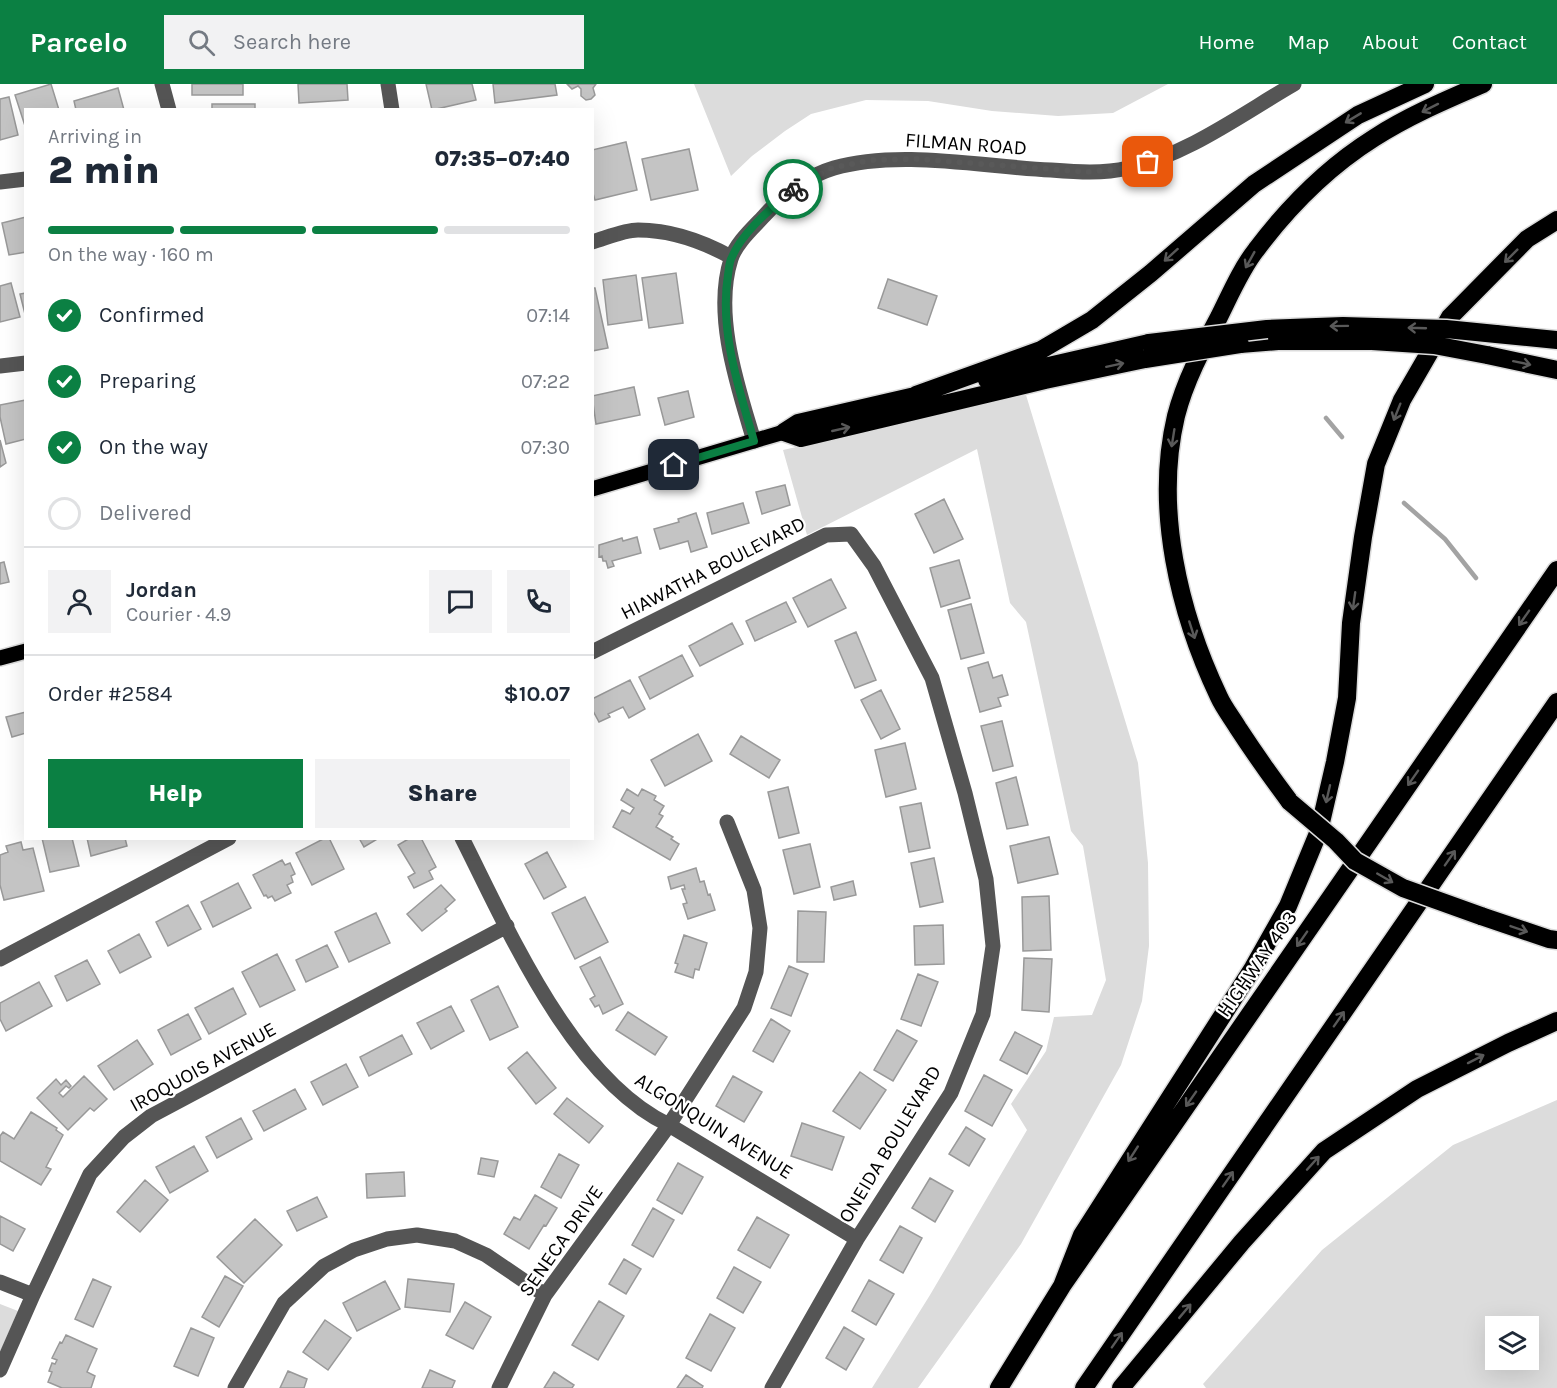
<!DOCTYPE html>
<meta charset="utf-8">
<style>
:root{--surface:#fff;--page:#f2f2f3;--text:#1f2937;--muted:#747a83;--line:#e0e1e3;--accent:#0b8043}
body{margin:0;font-family:Karla,sans-serif;background:var(--page);color:var(--text);height:100vh;display:flex;flex-direction:column;font-size:22px;white-space:nowrap}
*{box-sizing:border-box;margin:0}
p{font-size:20px;color:var(--muted)}
.icon{flex:none;width:33px;height:33px;fill:none;stroke:currentColor;stroke-width:2;stroke-linecap:round;stroke-linejoin:round}
.map{position:relative;flex:1;overflow:hidden}
.details{position:absolute;left:24px;top:24px;width:570px;height:732px;display:flex;flex-direction:column;background:var(--surface);border-radius:0px;box-shadow:0 6px 24px #0002}
.details>*{flex:none}
.buttons{position:absolute;left:1485px;top:1232px;display:grid;gap:12px}
.buttons a{display:grid;place-items:center;width:54px;height:54px;border-radius:0px;background:var(--surface);box-shadow:0 6px 24px #0002;font-size:30px}
.pin{position:absolute;display:grid;place-items:center;width:51px;height:51px;color:#fff;margin:-26px;border-radius:12px;box-shadow:0 3px 9px #0006}
.courier{position:absolute;display:grid;place-items:center;width:60px;height:60px;margin:-30px;border:4px solid #0b8043;border-radius:50%;background:#fff;color:#222;box-shadow:0 2px 8px #0007}
.summary em{font-style:normal;font-weight:800}
.summary div{display:flex;flex-direction:column-reverse}
.summary{display:flex;align-items:center;justify-content:space-between;height:102px;padding:0 24px}
h1{font-size:39px;font-weight:800;line-height:45px}
.bar{display:grid;grid-template-columns:repeat(4,1fr);gap:9px 6px;align-content:center;height:72px;padding:0 24px}
.bar i{height:8px;border-radius:4px;background:var(--line)}
.bar .current{background:var(--accent)}
.bar p{grid-column:span 4}
.line{display:flex;align-items:center;gap:15px;padding:0 24px;border-top:2px solid var(--line)}
.line div{flex:1}
.round{display:grid;place-items:center;flex:none;width:63px;height:63px;border-radius:0px;background:var(--page)}
ol{padding:0 24px;list-style:none}
li{display:flex;align-items:center;gap:18px;height:66px}
li p{margin-inline-start:auto}
li .icon{padding:6px;border-radius:50%;background:var(--accent);color:#fff;stroke-width:4}
li:last-child{color:var(--muted)}
li i{width:33px;height:33px;border:3px solid var(--line);border-radius:50%}
.button{display:flex;gap:12px;margin-top:auto;padding:12px 24px}
.button a{flex:1;height:69px;border-radius:0px;background:var(--accent);color:#fff;font-size:24px;font-weight:800;line-height:69px;text-align:center}
.button a+a{background:var(--page);color:var(--text)}
header{display:flex;align-items:center;gap:36px;box-sizing:border-box;height:84px;padding:0 30px;background:var(--accent);color:#fff}
header strong{font-size:28px}
nav{display:flex;gap:33px;margin-inline-start:auto;font-size:21px}
.search{width:420px;height:54px;background:var(--page);display:flex;align-items:center;gap:15px;box-sizing:border-box;padding:0 21px;border-radius:0px;color:var(--muted);font-size:22px}
.map>svg:first-child{display:block}
.green{fill:#dcdcdc;fill-rule:evenodd}
.lines{fill:none;stroke-linecap:round;stroke-linejoin:round}
.stream{stroke:#a3a3a3;stroke-width:4.5}
.building{fill:#c4c4c4;stroke:#999;stroke-width:1.5}
.major-casing{stroke:#dbdbdb;stroke-width:18}
.highway-casing{stroke:#dbdbdb;stroke-width:21}
.minor{stroke:#555;stroke-width:15}
.major{stroke:#000;stroke-width:15}
.highway{stroke:#000;stroke-width:18}
.highway-bridge-casing{stroke:#dbdbdb;stroke-width:21;stroke-linecap:butt}
.highway-bridge{stroke:#000;stroke-width:18}
.oneway{stroke:#595959}
.done{stroke:#595959;stroke-width:6;stroke-dasharray:0 10.8}
.route{stroke:#0b8043;stroke-width:8}
.labels{text-anchor:middle;dominant-baseline:central;stroke-width:4.5;stroke-linejoin:round;paint-order:stroke}
.street-label{font-size:20px;fill:#000;stroke:#fff}
</style>
<header>
<strong>Parcelo</strong>
<div class="search"><svg class="icon" aria-label="search" viewBox="0 0 24 24"><circle cx="10" cy="10" r="6"/><path d="M15 15l6 6"/></svg>Search here</div>
<nav><a>Home</a><a>Map</a><a>About</a><a>Contact</a></nav>
</header>
<div class="map">
<svg width="1557" height="1304" viewBox="0 0 1557 1304">
<rect width="100%" height="100%" fill="#fff"/>
<path class="green" d="M694,0H1168L1113,29L1058,32L992,27L928,17L866,16L811,30L785,47L752,72L731,92Z
M1026,311L1138,679L1148,779L1149,862L1142,917L1121,981L1021,1160L918,1304H872L930,1211L1027,1046L1011,1020L1046,967L1054,933L1092,931L1106,896L1083,762L1071,747L1026,538L1010,519L977,365L807,451L783,366Z
M1557,1016V1304H1206L1203,1300L1322,1166L1453,1061ZM1496,1242H1528V1275H1496Z
M0,1220L18,1227L0,1268Z"/>
<g class="lines">
<path class="stream" d="M1326,334L1342,353
M1404,419L1445,455L1476,494"/>
</g>
<path class="building" d="M51,0L59,26H26V45L15,11Z
M192,0H243V11H192Z
M298,0H347L348,16L299,19Z
M426,0H472L476,16L432,26Z
M493,0H555L557,11L495,19Z
M567,0H596L593,4L595,11L591,15L586,16L581,12V5L578,2L572,5Z
M118,4L124,26H76L74,17Z
M9,13L18,51L0,56V15Z
M212,20H255V26H212Z
M626,58L637,106L595,116L592,106V66Z
M689,65L698,106L651,116L642,75Z
M26,133V168L9,171L2,139Z
M676,189L683,239L649,244L642,194Z
M636,191L642,236L608,241L603,196Z
M888,195L937,212L927,241L878,224Z
M11,199L20,233L0,238V202Z
M592,204H595L608,264L592,267Z
M26,209V234L20,210Z
M634,303L640,331L596,340L592,312Z
M688,307L694,333L665,341L658,314Z
M26,316V355L6,360L0,333V321Z
M0,356L6,379L0,383Z
M785,401L790,421L762,430L756,408Z
M944,415L963,455L934,469L915,430Z
M743,419L749,439L712,450L707,429Z
M696,429L707,463L691,468L688,457L660,465L654,445L679,438L678,435Z
M637,453L641,469L612,477L614,482L608,484L606,477H603L602,472L599,473V461L622,454L623,457Z
M959,476L970,514L941,523L930,484Z
M4,478L9,498L0,500V479Z
M831,495L846,524L808,543L793,514Z
M786,518L796,538L755,557L746,537Z
M971,520L984,569L961,575L948,526Z
M732,539L743,560L700,582L689,562Z
M856,548L876,596L855,604L835,557Z
M682,571L693,592L650,615L639,593Z
M988,578L993,594L1002,591L1008,611L998,614L1001,622L980,628L968,584Z
M630,596L645,625L629,634L623,623L608,630L610,633L599,638L592,625V615Z
M881,606L900,645L881,655L861,616Z
M26,628V649L12,653L6,633Z
M1002,637L1013,682L993,687L981,642Z
M698,650L712,677L665,702L651,676Z
M741,652L780,676L769,694L730,670Z
M905,659L916,705L886,713L875,666Z
M1016,693L1028,741L1007,745L996,699Z
M788,703L799,749L779,754L768,708Z
M627,705L638,712L642,705L656,712L654,716L664,722L659,730L663,732L656,743L673,753L671,755L679,760L670,776L613,743L622,726L630,730L634,724L621,716Z
M921,719L930,764L909,768L900,723Z
M1049,753L1058,790L1018,799L1010,762Z
M42,754H72L79,782L50,788Z
M87,754H125L127,762L91,772Z
M325,754H329L344,785L312,801L296,769Z
M359,754H379L364,763Z
M410,754H421L436,783L429,787L433,795L414,804L408,793L415,789L398,761Z
M21,758L23,766L33,764L44,807L4,816L0,801V771L8,768L6,762Z
M810,760L820,803L794,810L783,766Z
M547,768L566,803L544,815L525,780Z
M934,774L943,818L920,823L911,779Z
M282,776L285,781L290,779L295,790L291,792L293,798L287,801L291,809L275,817L272,812L268,814L266,811L264,812L253,791Z
M696,784L700,798L704,797L708,811L710,810L715,826L688,835L683,820L687,819L682,805H685L684,801L671,805L668,793Z
M853,797L856,811L834,816L831,803Z
M238,799L251,824L213,843L201,818Z
M441,801L455,816L445,825L447,827L422,847L407,830Z
M1049,812L1051,866L1023,867L1022,813Z
M585,813L608,858L575,875L552,829Z
M188,821L201,845L168,862L156,838Z
M798,827L826,828L824,878H797Z
M376,829L390,859L349,878L335,848Z
M943,841L944,880L915,881L914,842Z
M139,850L151,873L120,889L108,867Z
M684,851L707,859L699,886L695,885L693,894L675,888L678,880L675,879Z
M327,861L338,883L306,898L296,876Z
M277,870L295,906L260,923L242,888Z
M600,873L623,920L603,930L599,921L595,923L590,915L595,912L580,883Z
M1024,874L1052,875L1049,928L1022,926Z
M87,876L100,900L67,917L55,892Z
M789,882L808,890L791,932L771,924Z
M918,890L938,898L921,942L901,935Z
M39,898L52,922L6,947L0,935V919Z
M498,902L518,943L490,956L471,916Z
M233,904L246,930L209,950L195,924Z
M451,922L464,947L431,965L417,939Z
M628,928L667,953L655,971L616,946Z
M188,930L201,955L171,971L158,946Z
M771,935L790,947L773,978L753,967Z
M897,946L917,957L893,997L874,986Z
M1015,948L1042,962L1027,990L1000,976Z
M402,951L412,970L369,992L360,973Z
M137,956L153,980L114,1006L98,982Z
M527,968L556,1004L536,1020L508,984Z
M346,980L358,1003L323,1021L311,998Z
M860,988L886,1006L860,1045L833,1027Z
M984,991L1012,1006L992,1042L965,1027Z
M84,992L107,1015L94,1027L90,1024L68,1046L37,1014L56,995L61,1001L66,996L71,1002L69,1004L66,1002L59,1009L63,1013Z
M733,992L762,1008L744,1038L716,1022Z
M295,1005L306,1025L264,1047L253,1027Z
M567,1014L603,1042L589,1059L554,1030Z
M31,1028L57,1044L56,1046L63,1051L46,1083L51,1085L41,1101L0,1077V1052L3,1048L14,1055Z
M241,1034L252,1055L217,1074L206,1053Z
M802,1039L844,1053L832,1086L791,1072Z
M966,1043L985,1055L969,1082L949,1070Z
M194,1062L208,1087L170,1109L156,1083Z
M559,1070L579,1081L561,1114L541,1103Z
M481,1074L498,1077L494,1093L478,1090Z
M678,1079L703,1093L682,1130L657,1116Z
M404,1088L405,1112L367,1114L366,1090Z
M930,1094L953,1107L935,1138L912,1124Z
M145,1096L168,1116L140,1148L117,1128Z
M535,1111L557,1124L546,1142L544,1141L529,1165L504,1150L514,1133L520,1136Z
M317,1113L327,1133L297,1147L287,1127Z
M653,1124L674,1136L653,1173L632,1161Z
M0,1132L25,1145L13,1167L0,1160Z
M757,1133L789,1151L770,1184L738,1166Z
M255,1135L282,1161L244,1199L217,1173Z
M900,1142L922,1154L903,1189L880,1176Z
M624,1175L641,1185L626,1210L609,1200Z
M734,1183L761,1198L743,1229L717,1214Z
M225,1192L243,1202L219,1243L202,1233Z
M93,1195L111,1203L93,1243L75,1235Z
M408,1195L454,1200L450,1228L405,1223Z
M869,1196L894,1210L876,1241L852,1227Z
M385,1197L400,1225L357,1247L343,1219Z
M599,1217L624,1232L598,1276L572,1261Z
M465,1218L491,1233L473,1265L446,1251Z
M710,1230L735,1244L711,1287L686,1274Z
M325,1236L351,1254L328,1286L303,1268Z
M844,1243L864,1255L846,1286L826,1274Z
M191,1244L214,1254L198,1292L174,1282Z
M66,1251L97,1265L87,1288L95,1292L91,1304H62L48,1298L52,1288L49,1287L52,1279L55,1280L57,1276L52,1274L60,1258L62,1259Z
M430,1286L455,1297L452,1304H422Z
M288,1287L307,1295L304,1304H280Z
M554,1288L574,1301L572,1304H544Z
M686,1291L703,1302L702,1304H677Z"/>
<g class="lines">
<defs>
<path id="major" d="M592,405L784,348
M0,574L26,567"/>
<path id="highway" d="M1267,245L1343,242L1377,243
M1496,250L1557,256
M1240,260L1278,257H1372
M1487,271L1557,286
M987,296L1149,259
M916,311L1041,266L1092,236L1151,189L1254,100L1358,31L1425,0
M784,348L798,339L928,309
M784,348L801,354L1045,296L1145,275
M1290,718C1272,694 1255,670 1238,644C1232,634 1224,624 1219,613C1179,529 1154,425 1176,332C1185,297 1202,265 1219,233C1230,211 1241,185 1256,166C1289,122 1328,83 1374,54C1408,32 1446,16 1483,0
M1481,832L1549,855L1557,856
M1062,1202L1082,1151L1253,884L1288,822L1319,747L1335,678L1347,614L1351,539L1363,453L1376,380L1402,316L1450,233L1527,155L1557,136
M999,1304L1062,1202L1557,486
M1084,1304L1557,618
M1121,1304L1242,1158L1324,1067L1417,1005L1508,959L1557,937"/>
</defs>
<use href="#major" class="major-casing"/>
<use href="#highway" class="highway-casing"/>
<path class="minor" d="M162,0L169,26
M388,0L392,26
M0,98L26,95
M592,158C606,154 624,146 638,146C672,146 702,157 731,173
M0,282L26,279
M754,357C738,303 713,231 731,175C736,159 753,144 764,132C783,111 807,92 834,84C900,65 984,83 1051,86C1077,88 1103,90 1128,84C1187,71 1242,30 1294,0
M592,568L826,451L851,450L874,482L932,594L965,709L986,795L993,862L983,930L951,1009L857,1155L772,1304
M462,754C509,847 572,995 669,1041L857,1155
M0,875L229,754
M0,1198L33,1211
M0,1286L33,1211L90,1090L124,1053L151,1032L507,842
M235,1304L284,1219L324,1182L354,1166L387,1155L417,1151L455,1157L486,1171L545,1211
M499,1304L545,1211L669,1041L744,924L756,888L760,844L754,806L727,738"/>
<use href="#major" class="major"/>
<use href="#highway" class="highway"/>
<defs>
<path id="highway-bridge" d="M1377,243L1446,245L1496,250
M1372,257L1434,261L1487,271
M1149,259L1267,245
M1145,275L1240,260
M1290,718L1336,757L1355,777L1403,804L1481,832"/>
</defs>
<use href="#highway-bridge" class="highway-bridge-casing"/>
<use href="#highway-bridge" class="highway-bridge"/>
</g>
<defs><path id="oneway-shaft" d="M-6 0H5M1.5-3L5.5 0L1.5 3" fill="none" stroke-width="1.6" stroke-linecap="round" stroke-linejoin="round" transform="scale(1.5)"/></defs>
<g class="oneway">
<use href="#oneway-shaft" transform="translate(1430 24) rotate(153)"/>
<use href="#oneway-shaft" transform="translate(1353 34) rotate(149)"/>
<use href="#oneway-shaft" transform="translate(1171 171) rotate(138)"/>
<use href="#oneway-shaft" transform="translate(1511 172) rotate(135)"/>
<use href="#oneway-shaft" transform="translate(1250 176) rotate(119)"/>
<use href="#oneway-shaft" transform="translate(1339 242) rotate(179)"/>
<use href="#oneway-shaft" transform="translate(1417 244) rotate(-178)"/>
<use href="#oneway-shaft" transform="translate(1522 279) rotate(12)"/>
<use href="#oneway-shaft" transform="translate(1115 281) rotate(-12)"/>
<use href="#oneway-shaft" transform="translate(1397 328) rotate(112)"/>
<use href="#oneway-shaft" transform="translate(841 345) rotate(-13)"/>
<use href="#oneway-shaft" transform="translate(1173 354) rotate(99)"/>
<use href="#oneway-shaft" transform="translate(1354 517) rotate(98)"/>
<use href="#oneway-shaft" transform="translate(1524 534) rotate(125)"/>
<use href="#oneway-shaft" transform="translate(1192 546) rotate(72)"/>
<use href="#oneway-shaft" transform="translate(1413 694) rotate(125)"/>
<use href="#oneway-shaft" transform="translate(1328 710) rotate(103)"/>
<use href="#oneway-shaft" transform="translate(1450 774) rotate(-55)"/>
<use href="#oneway-shaft" transform="translate(1385 794) rotate(30)"/>
<use href="#oneway-shaft" transform="translate(1519 845) rotate(19)"/>
<use href="#oneway-shaft" transform="translate(1302 855) rotate(125)"/>
<use href="#oneway-shaft" transform="translate(1339 935) rotate(-55)"/>
<use href="#oneway-shaft" transform="translate(1476 975) rotate(-27)"/>
<use href="#oneway-shaft" transform="translate(1191 1015) rotate(125)"/>
<use href="#oneway-shaft" transform="translate(1133 1070) rotate(123)"/>
<use href="#oneway-shaft" transform="translate(1313 1079) rotate(-48)"/>
<use href="#oneway-shaft" transform="translate(1228 1095) rotate(-55)"/>
<use href="#oneway-shaft" transform="translate(1185 1227) rotate(-50)"/>
<use href="#oneway-shaft" transform="translate(1117 1256) rotate(-55)"/>
</g>
<g class="lines">
<path class="done" d="M793,105L832,84L871,76L917,75L1087,88L1127,84L1148,78"/>
<path class="route" d="M674,381L754,357C739,305 719,246 728,191C729,185 729,178 732,173C742,148 773,123 793,105"/>
</g>
<g class="labels">
<g class="street-label">
<text transform="translate(966 60) rotate(4)">FILMAN ROAD</text>
<text transform="translate(713 484) rotate(-27)">HIAWATHA BOULEVARD</text>
<text transform="translate(1257 880) rotate(-55)">HIGHWAY 403</text>
<text transform="translate(203 983) rotate(-29)">IROQUOIS AVENUE</text>
<text transform="translate(714 1042) rotate(32)">ALGONQUIN AVENUE</text>
<text transform="translate(890 1060) rotate(-59)">ONEIDA BOULEVARD</text>
<text transform="translate(561 1157) rotate(-55)">SENECA DRIVE</text>
</g>
</g>
</svg>
<div class="buttons">
<a><svg class="icon" aria-label="layers" viewBox="0 0 24 24"><path d="M12 4l9 5-9 5-9-5zM3 14l9 5 9-5"/></svg></a>
</div>
<div class="pin" style="left:1148px;top:78px;background:#ea580c"><svg class="icon" aria-label="bag" viewBox="0 0 24 24"><path d="M5 8h14l-1 12H6zM9 8a3 3 0 0 1 6 0"/></svg></div>
<div class="pin" style="left:674px;top:381px;background:#1f2937"><svg class="icon" aria-label="home" viewBox="0 0 24 24"><path d="M3 11l9-7 9 7M6 9v11h12V9"/></svg></div>
<div class="courier" style="left:793px;top:105px"><svg class="icon" aria-label="bike" viewBox="0 0 24 24"><circle cx="6" cy="16" r="4"/><circle cx="18" cy="16" r="4"/><path d="M6 16l4-8h5l3 8M10 8l3 8H6M13 5h3"/></svg></div>
<section class="details">
<div class="summary"><div><h1>2 min</h1><p>Arriving in</p></div><em>07:35–07:40</em></div>
<div class="bar"><i class="current"></i><i class="current"></i><i class="current"></i><i></i><p>On the way · 160 m</p></div>
<ol>
<li><svg class="icon" aria-label="check" viewBox="0 0 24 24"><path d="M5 12l5 5 9-10"/></svg>Confirmed<p>07:14</p></li>
<li><svg class="icon" aria-label="check" viewBox="0 0 24 24"><path d="M5 12l5 5 9-10"/></svg>Preparing<p>07:22</p></li>
<li><svg class="icon" aria-label="check" viewBox="0 0 24 24"><path d="M5 12l5 5 9-10"/></svg>On the way<p>07:30</p></li>
<li><i></i>Delivered</li>
</ol>
<div class="line" style="height:108px"><a class="round"><svg class="icon" aria-label="person" viewBox="0 0 24 24"><circle cx="12" cy="8" r="4"/><path d="M4 21q1-7 8-7t8 7"/></svg></a><div><b>Jordan</b><p>Courier · 4.9</p></div><a class="round"><svg class="icon" aria-label="chat" viewBox="0 0 24 24"><path d="M4 5h16v11H9l-5 4z"/></svg></a><a class="round"><svg class="icon" aria-label="phone" viewBox="0 0 24 24"><path d="M5 4h4l2 5-3 2q2 4 5 5l2-3 5 2v4C11 20 4 13 5 4z"/></svg></a></div>
<div class="line" style="height:78px"><div>Order #2584</div><b>$10.07</b></div>
<div class="button"><a>Help</a><a>Share</a></div>
</section>
</div>
